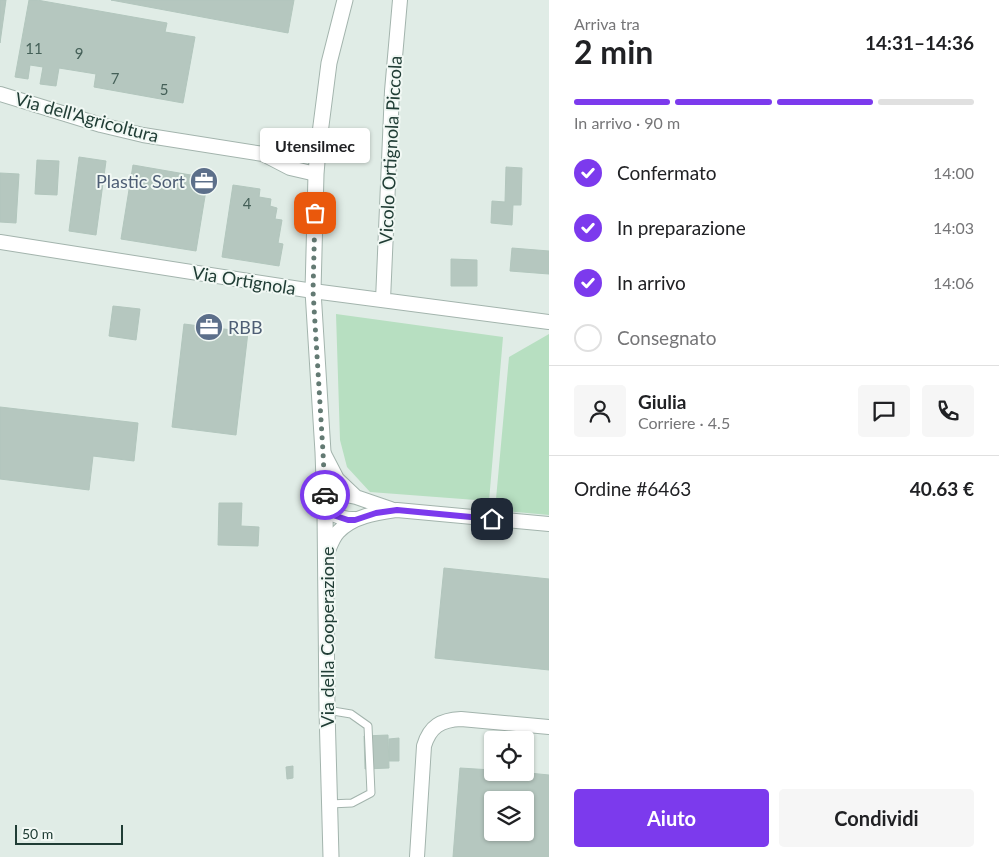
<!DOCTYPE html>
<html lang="it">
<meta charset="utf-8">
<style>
:root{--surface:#fff;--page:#f6f6f6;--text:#202124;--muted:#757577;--line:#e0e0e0;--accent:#7c3aed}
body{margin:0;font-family:Lato,sans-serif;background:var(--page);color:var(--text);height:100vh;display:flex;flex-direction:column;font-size:19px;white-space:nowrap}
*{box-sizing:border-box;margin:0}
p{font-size:16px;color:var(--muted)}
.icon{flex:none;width:28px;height:28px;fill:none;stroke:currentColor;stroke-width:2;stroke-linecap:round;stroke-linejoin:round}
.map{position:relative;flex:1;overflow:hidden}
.sheet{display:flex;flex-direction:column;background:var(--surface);width:450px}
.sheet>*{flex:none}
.tools{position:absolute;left:484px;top:731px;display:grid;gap:10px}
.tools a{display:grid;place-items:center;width:50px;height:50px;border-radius:5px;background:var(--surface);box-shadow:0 1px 4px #0004;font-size:25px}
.scale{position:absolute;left:15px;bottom:12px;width:108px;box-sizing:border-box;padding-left:5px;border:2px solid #203d35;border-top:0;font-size:14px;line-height:18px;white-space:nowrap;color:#203d35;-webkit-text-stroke:4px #f1f8f4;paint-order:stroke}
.pin{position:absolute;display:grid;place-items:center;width:42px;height:42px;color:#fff;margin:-21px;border-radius:10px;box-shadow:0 2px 8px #0006}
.courier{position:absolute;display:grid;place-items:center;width:50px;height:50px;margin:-25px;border:4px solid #7c3aed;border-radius:50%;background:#fff;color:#222;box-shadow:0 1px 6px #0007}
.bubble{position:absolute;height:35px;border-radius:5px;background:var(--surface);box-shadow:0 1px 4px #0004;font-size:16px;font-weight:700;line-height:35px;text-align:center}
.summary em{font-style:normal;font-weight:700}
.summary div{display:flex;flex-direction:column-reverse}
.summary{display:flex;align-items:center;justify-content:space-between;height:85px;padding:0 25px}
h1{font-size:32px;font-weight:700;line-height:38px}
.bar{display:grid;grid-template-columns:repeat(4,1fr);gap:8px 5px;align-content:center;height:60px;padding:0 25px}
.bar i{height:6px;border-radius:4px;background:var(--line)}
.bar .current{background:var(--accent)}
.bar p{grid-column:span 4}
.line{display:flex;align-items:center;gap:12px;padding:0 25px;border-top:1px solid var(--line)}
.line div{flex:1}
.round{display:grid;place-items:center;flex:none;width:52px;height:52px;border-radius:5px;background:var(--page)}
ol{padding:0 25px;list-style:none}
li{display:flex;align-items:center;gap:15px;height:55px}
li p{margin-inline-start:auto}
li .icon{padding:5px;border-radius:50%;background:var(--accent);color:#fff;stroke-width:4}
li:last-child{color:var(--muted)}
li i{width:28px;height:28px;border:2px solid var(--line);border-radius:50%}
.button{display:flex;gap:10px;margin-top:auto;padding:10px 25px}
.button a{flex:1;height:58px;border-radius:5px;background:var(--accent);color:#fff;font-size:20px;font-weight:700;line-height:58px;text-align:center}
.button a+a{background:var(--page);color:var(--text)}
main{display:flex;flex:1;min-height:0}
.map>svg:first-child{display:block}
.green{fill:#b7dfc1}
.building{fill:#b5c7bf;stroke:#b2c6bd;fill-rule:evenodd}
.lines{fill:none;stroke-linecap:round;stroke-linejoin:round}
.service-casing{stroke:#a3b4ad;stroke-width:9}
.minor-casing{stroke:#a3b4ad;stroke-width:16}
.tertiary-casing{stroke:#a3b4ad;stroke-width:17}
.service{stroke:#fff;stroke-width:7}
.minor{stroke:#fff;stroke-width:14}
.tertiary{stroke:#fff;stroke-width:15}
.done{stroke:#637a73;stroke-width:5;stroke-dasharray:0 9}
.route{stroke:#7c3aed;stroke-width:6}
.labels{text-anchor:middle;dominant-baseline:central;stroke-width:4;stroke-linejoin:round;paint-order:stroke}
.number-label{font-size:15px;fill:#456058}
.street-label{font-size:18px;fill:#203d35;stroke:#f1f8f4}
.service-label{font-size:18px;fill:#4e5e75;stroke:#f1f8f4;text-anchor:end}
</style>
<main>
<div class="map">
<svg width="549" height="857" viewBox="0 0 549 857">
<rect width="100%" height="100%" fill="#e0ece6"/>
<path class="green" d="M336,314L503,337L489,501L370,492L347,467L340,440Z
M549,334V515L495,510L509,357Z"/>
<path class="building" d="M0,0H6L0,43Z
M29,0H37L167,23L165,32L195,37L183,103L94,87L96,74L59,68L56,86L40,84L43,67L30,65L28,79L15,77Z
M111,0H294L288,33Z
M79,157L106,161L96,235L69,231Z
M37,160L59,161L57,195L35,194Z
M133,165L208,178L196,251L121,239Z
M506,167L522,168L521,205H513L512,225L491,223L492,201L505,202Z
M0,173L19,174L16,223L0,222Z
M233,185L260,189L259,197L271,199L270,206L277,208L275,219L282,220L278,243L283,244L279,266L222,257Z
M512,248L549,251V274L510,271Z
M451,259L477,260V286H451Z
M113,306L140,309L136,340L109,336Z
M184,324L248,332L236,435L172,427Z
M0,407L138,423L134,461L93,456L89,490L0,479Z
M219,503H242L241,526L259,527L258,546L218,545Z
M444,568L549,579V670L435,658Z
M388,735L389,768L365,769L364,736Z
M399,738V761H389V739Z
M293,766V778L287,779L286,767Z
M460,768L492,770V772H519L549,775V857H453ZM492,800H525V832H492Z"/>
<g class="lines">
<defs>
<path id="service" d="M327,710L351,714L368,726L371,793L352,803L330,804"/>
<path id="minor" d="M0,94L101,125L143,135L263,154L290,168L316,174
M263,154L294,147L318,149
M0,242L313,291L549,322
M383,300L392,91L400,0
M323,452L337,479L356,497L391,509
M325,502L346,495L356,497
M325,510C335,516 344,520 355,519
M327,553C330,546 333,537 338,532C353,516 376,513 397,510L549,524
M417,857L424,746C430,726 441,720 461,719L549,727"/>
<path id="tertiary" d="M331,857L327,710L325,510L323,452L313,291L316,174L318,149L329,63L345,0"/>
</defs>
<use href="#service" class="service-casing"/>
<use href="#minor" class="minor-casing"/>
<use href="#tertiary" class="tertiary-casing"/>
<use href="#service" class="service"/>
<use href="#minor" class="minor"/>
<use href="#tertiary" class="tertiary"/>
</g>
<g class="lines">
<path class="done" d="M315,213L313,291L323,452L325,495"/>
<path class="route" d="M325,495L326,510L336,516L348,520H355L376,513L397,510L492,519"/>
</g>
<defs>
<symbol id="office-disc" viewBox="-11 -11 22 22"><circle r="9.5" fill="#5c6f8a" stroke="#f1f8f4"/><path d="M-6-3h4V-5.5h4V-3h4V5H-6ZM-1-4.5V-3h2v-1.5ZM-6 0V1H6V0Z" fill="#fff"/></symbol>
</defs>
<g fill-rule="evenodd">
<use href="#office-disc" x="188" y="165" width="32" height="32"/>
<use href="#office-disc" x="193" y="311" width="32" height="32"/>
</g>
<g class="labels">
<g class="number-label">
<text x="34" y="48">11</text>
<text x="79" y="53">9</text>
<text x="115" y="78">7</text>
<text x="164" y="89">5</text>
<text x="247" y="203">4</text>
</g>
<g class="street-label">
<text transform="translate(87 117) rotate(15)">Via dell'Agricoltura</text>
<text transform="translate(390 150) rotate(-87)">Vicolo Ortignola Piccola</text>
<text transform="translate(244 280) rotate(9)">Via Ortignola</text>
<text transform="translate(327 637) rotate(-90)">Via della Cooperazione</text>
</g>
<g class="service-label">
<text x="185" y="181">Plastic Sort</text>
<text x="228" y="327" text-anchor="start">RBB</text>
</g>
</g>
</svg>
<div class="tools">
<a><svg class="icon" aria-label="locate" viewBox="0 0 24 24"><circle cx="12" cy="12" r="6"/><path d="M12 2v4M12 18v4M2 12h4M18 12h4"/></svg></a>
<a><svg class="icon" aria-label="layers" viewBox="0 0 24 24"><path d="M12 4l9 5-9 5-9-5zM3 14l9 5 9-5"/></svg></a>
</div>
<div class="scale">50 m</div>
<div class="pin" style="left:315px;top:213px;background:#ea580c"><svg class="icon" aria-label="bag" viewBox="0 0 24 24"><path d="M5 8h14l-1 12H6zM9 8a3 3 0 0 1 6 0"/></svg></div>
<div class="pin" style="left:492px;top:519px;background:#1f2937"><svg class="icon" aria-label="home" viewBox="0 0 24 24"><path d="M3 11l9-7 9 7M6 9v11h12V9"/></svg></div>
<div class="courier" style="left:325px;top:495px"><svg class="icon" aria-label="car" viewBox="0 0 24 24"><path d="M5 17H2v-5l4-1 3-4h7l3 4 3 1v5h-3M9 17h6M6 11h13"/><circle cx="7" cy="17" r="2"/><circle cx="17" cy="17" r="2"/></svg></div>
<div class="bubble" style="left:260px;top:128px;width:110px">Utensilmec</div>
</div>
<section class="sheet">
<div class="summary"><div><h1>2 min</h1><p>Arriva tra</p></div><em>14:31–14:36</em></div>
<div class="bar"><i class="current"></i><i class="current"></i><i class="current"></i><i></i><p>In arrivo · 90 m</p></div>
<ol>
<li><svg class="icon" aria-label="check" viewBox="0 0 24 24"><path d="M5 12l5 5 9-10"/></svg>Confermato<p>14:00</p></li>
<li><svg class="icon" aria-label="check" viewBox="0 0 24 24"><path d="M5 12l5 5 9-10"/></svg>In preparazione<p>14:03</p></li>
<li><svg class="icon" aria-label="check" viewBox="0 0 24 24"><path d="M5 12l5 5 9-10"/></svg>In arrivo<p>14:06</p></li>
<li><i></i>Consegnato</li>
</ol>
<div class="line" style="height:90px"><a class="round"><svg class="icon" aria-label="person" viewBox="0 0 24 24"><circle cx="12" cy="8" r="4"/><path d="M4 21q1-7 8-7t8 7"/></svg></a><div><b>Giulia</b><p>Corriere · 4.5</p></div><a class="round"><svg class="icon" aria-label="chat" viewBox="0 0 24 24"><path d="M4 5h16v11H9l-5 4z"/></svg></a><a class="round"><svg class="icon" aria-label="phone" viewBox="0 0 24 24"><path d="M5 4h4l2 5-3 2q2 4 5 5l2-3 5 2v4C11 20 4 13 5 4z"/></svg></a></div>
<div class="line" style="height:65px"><div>Ordine #6463</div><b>40.63 €</b></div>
<div class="button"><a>Aiuto</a><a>Condividi</a></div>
</section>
</main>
